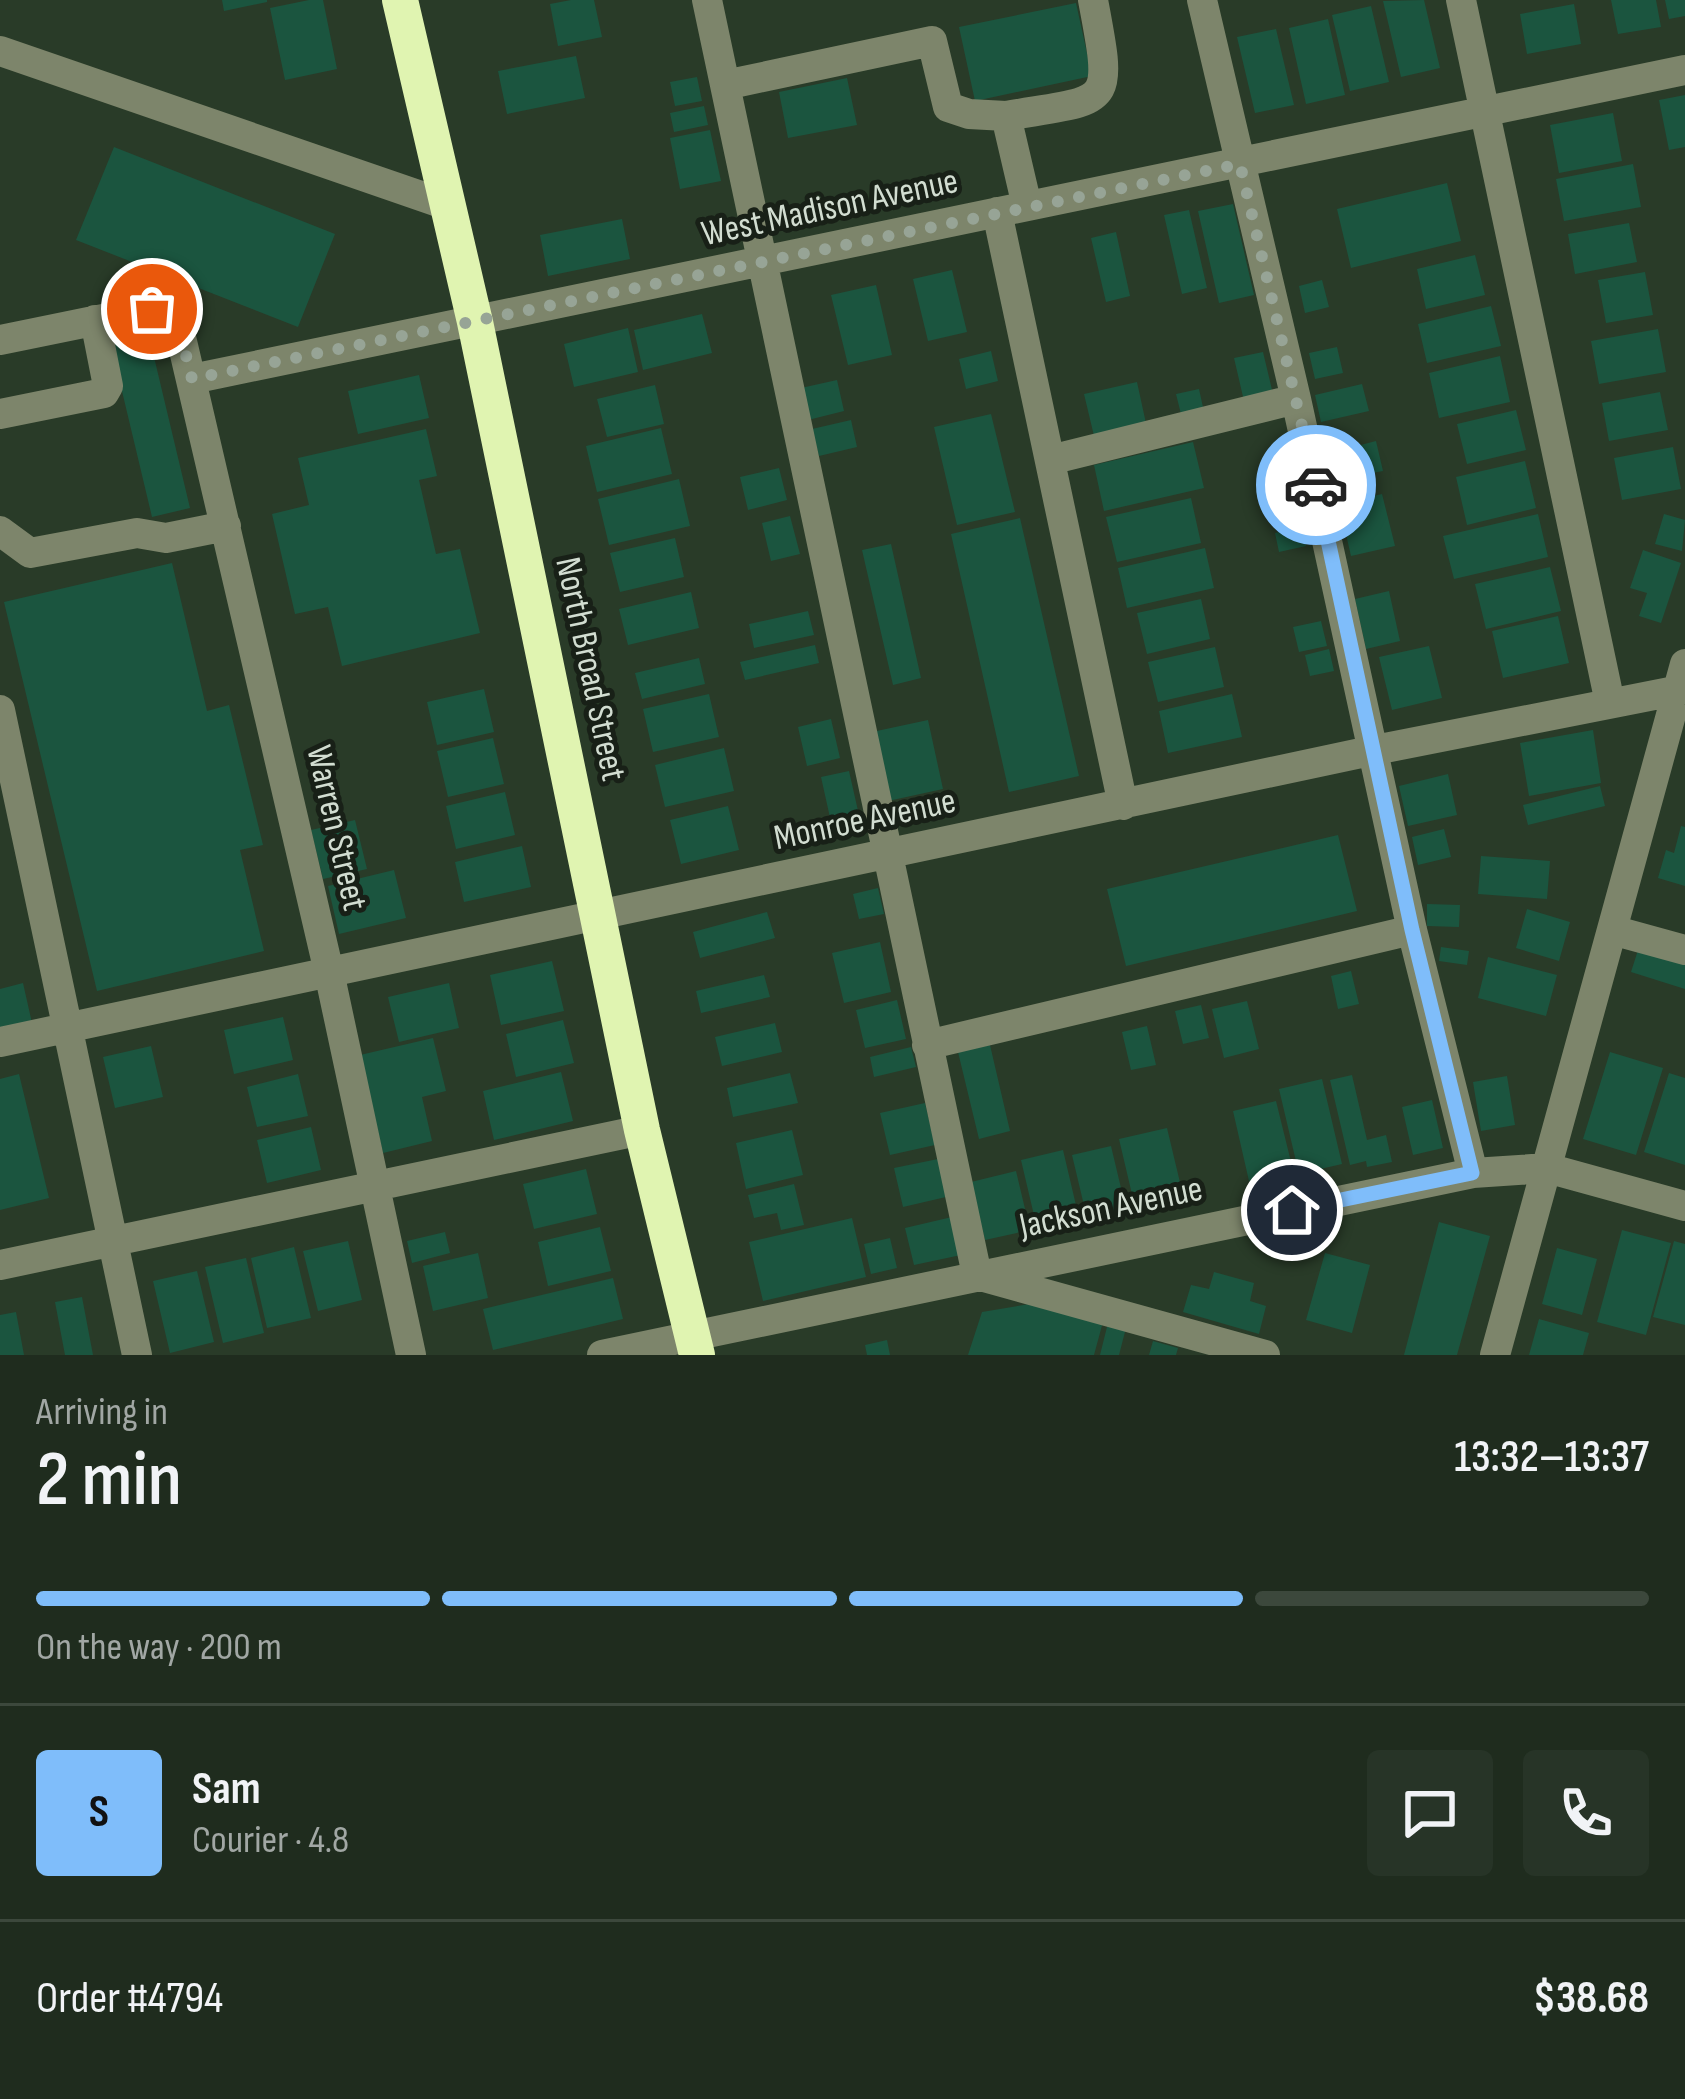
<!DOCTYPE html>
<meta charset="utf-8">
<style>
:root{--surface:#1f2c1e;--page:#273427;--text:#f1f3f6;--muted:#a1a7a4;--line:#3c483c;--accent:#7fbdfa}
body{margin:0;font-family:"Sofia Sans Condensed",sans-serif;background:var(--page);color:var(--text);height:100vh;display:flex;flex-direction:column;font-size:45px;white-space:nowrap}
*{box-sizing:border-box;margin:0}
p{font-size:39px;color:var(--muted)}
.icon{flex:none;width:66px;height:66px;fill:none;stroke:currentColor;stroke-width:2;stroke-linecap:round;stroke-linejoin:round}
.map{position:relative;height:1355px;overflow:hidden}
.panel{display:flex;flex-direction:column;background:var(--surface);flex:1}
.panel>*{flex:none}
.pin{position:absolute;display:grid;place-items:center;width:102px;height:102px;color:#fff;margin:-51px;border:6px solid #fff;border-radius:50%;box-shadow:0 3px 12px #0007}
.courier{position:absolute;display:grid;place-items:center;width:120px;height:120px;margin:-60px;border:9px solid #7fbdfa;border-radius:50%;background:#fff;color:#222;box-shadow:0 3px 15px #0007}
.summary em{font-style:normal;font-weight:600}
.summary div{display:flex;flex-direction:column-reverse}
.summary{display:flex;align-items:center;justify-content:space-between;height:204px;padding:0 36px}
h1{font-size:78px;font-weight:600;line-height:90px}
.bar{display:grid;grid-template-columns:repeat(4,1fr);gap:18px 12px;align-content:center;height:144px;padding:0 36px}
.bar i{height:15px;border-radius:9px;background:var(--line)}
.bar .on{background:var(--accent)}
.bar p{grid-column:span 4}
.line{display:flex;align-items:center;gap:30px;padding:0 36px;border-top:3px solid var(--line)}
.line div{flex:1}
.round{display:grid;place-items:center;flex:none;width:126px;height:126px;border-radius:12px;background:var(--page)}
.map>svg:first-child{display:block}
.building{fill:#1b553f}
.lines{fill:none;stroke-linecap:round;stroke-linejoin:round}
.minor{stroke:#7d856b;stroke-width:30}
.highway{stroke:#e0f4b1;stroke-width:36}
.done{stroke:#97a496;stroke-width:12;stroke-dasharray:0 21.6}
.route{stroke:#7fbdfa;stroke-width:15}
.labels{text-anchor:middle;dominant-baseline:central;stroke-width:10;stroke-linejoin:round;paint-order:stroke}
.street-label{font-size:36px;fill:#d2ddd1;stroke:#182017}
</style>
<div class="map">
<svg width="1685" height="1355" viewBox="0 0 1685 1355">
<rect width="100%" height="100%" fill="#293b28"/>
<path class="building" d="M222,0H267V2L224,11Z
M309,0H323L337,69L285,80L270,8Z
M571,0H594L602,37L558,46L550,4Z
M1424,0L1440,68L1401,77L1383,1Z
M1611,0H1656L1661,27L1618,34Z
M1665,0H1685V16L1669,19Z
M1076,3L1092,76L975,101L959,27Z
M1574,4L1581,44L1527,54L1520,14Z
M1371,6L1389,82L1350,91L1332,15Z
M1328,19L1345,95L1306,104L1289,28Z
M1276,29L1294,105L1255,113L1237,37Z
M576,56L585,98L507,114L498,71Z
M697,77L702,101L675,106L670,82Z
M847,78L857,125L788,138L779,92Z
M1685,95V147L1669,150L1659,100Z
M704,106L708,125L674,132L670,113Z
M1613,113L1622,161L1559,173L1550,125Z
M710,130L721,181L680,189L670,138Z
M114,147L335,234L298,327L76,240Z
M1633,164L1641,207L1564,221L1556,179Z
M1447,183L1461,241L1351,268L1337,209Z
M1233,204L1254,295L1219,303L1198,211Z
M1189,210L1207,288L1182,294L1164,215Z
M622,219L630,259L548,276L540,235Z
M1629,223L1637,262L1575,274L1568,234Z
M1116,232L1130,296L1106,302L1091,238Z
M1475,255L1485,295L1426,309L1417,269Z
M952,270L967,332L928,341L913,279Z
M1645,272L1653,315L1606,323L1598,280Z
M1322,280L1329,307L1305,313L1299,286Z
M876,285L892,355L848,365L831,295Z
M1491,306L1501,346L1427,363L1418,324Z
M702,314L712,353L643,370L634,330Z
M628,328L638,372L574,387L564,344Z
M1658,329L1666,372L1599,384L1591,341Z
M149,336L190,508L152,517L111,345Z
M1337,347L1343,373L1315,379L1309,353Z
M991,351L998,381L966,389L959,359Z
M1263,352L1273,394L1244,401L1234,358Z
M1500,356L1510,402L1439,418L1429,373Z
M419,375L429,418L358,434L348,391Z
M837,380L844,411L808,420L801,388Z
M1137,382L1147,428L1095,440L1084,394Z
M1362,384L1369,411L1321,422L1315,395Z
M655,385L664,424L607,437L597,399Z
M1199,389L1206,421L1184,426L1176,394Z
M1660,392L1668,430L1609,441L1602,403Z
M1516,410L1526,450L1467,464L1457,424Z
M991,414L1015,512L957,525L934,427Z
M851,420L857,447L819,456L812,429Z
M661,428L672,474L597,492L586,446Z
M426,429L437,476L419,480L436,554L460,549L480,633L342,666L328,607L295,614L272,514L309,505L298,458Z
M1376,441L1383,471L1351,477L1345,449Z
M1193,442L1204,488L1104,511L1094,465Z
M1673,447L1681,489L1622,500L1614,458Z
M1525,461L1536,508L1467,525L1456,477Z
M779,468L787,500L748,510L740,477Z
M679,479L690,526L609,545L598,499Z
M1382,494L1395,546L1351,556L1339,504Z
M1191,498L1201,543L1117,562L1106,517Z
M1538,514L1548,557L1454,579L1443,536Z
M1664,514L1685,520L1682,551L1655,544Z
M790,516L800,554L771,561L762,523Z
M1020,518L1079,776L1009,792L951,534Z
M1302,526L1306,546L1279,552L1275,533Z
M675,538L684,577L620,592L610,553Z
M891,544L921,678L893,685L862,550Z
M1205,548L1214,588L1127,608L1118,568Z
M1643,550L1681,563L1661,623L1639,616L1647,593L1630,588Z
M172,563L207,711L229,705L263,845L240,850L264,951L97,991L4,602Z
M1550,567L1561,611L1486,629L1475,584Z
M1389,591L1400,641L1366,649L1355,599Z
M691,592L699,628L628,645L619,609Z
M1201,599L1210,639L1147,654L1137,613Z
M808,611L814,635L754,648L749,624Z
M1558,616L1569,663L1503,678L1492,631Z
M1321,621L1327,646L1299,652L1293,627Z
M815,645L819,663L745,680L740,662Z
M1429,646L1442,698L1392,710L1379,657Z
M1215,647L1224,687L1158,702L1148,662Z
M1329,649L1334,671L1310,676L1305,655Z
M699,658L705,684L642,699L635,673Z
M484,689L494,732L437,745L427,702Z
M709,694L719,737L653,752L643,709Z
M1232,694L1242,737L1168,753L1159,711Z
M831,719L840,758L807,766L798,727Z
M928,720L943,789L888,801L872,732Z
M1593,730L1601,783L1529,796L1520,743Z
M493,738L504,784L448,797L437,751Z
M724,748L734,791L665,807L655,765Z
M849,771L861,824L833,831L821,777Z
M1448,774L1457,815L1408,826L1399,786Z
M1600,786L1605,806L1528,825L1523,805Z
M505,792L515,835L456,849L446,806Z
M728,806L739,850L681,864L670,820Z
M355,820L367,869L323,879L311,830Z
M1681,826L1685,827V886L1658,878L1666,850L1674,853Z
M1444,829L1451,857L1418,865L1412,837Z
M1338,835L1357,911L1126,966L1107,889Z
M522,846L531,887L464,902L455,862Z
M1481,856L1550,861L1547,899L1478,894Z
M394,870L406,918L339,934L328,886Z
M878,888L884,914L859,919L853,894Z
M1427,904L1460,905L1459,927L1427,926Z
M1527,909L1570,922L1559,961L1516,948Z
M767,912L775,938L700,958L693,932Z
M880,942L891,992L844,1003L832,953Z
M1441,947L1469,951L1467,965L1439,961Z
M1639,947L1685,961V989L1631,972Z
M1488,957L1557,975L1546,1016L1478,998Z
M552,961L564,1011L501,1025L490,975Z
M1351,971L1359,1004L1338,1009L1331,976Z
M764,975L770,997L701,1013L696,991Z
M23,983L32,1023L0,1030V989Z
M449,983L459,1028L399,1042L388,997Z
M897,1000L906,1039L865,1048L856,1010Z
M1247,1001L1259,1049L1224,1058L1212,1009Z
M1201,1005L1209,1038L1183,1044L1175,1011Z
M283,1017L293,1060L234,1074L224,1030Z
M563,1020L574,1063L516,1077L506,1034Z
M775,1023L782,1052L722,1066L715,1037Z
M1147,1026L1156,1065L1131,1070L1122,1032Z
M433,1038L446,1091L422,1097L432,1141L383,1153L360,1055Z
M990,1045L1010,1131L979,1139L958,1052Z
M151,1046L163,1097L115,1108L103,1057Z
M911,1047L916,1067L874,1077L870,1057Z
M1610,1052L1663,1068L1636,1155L1583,1139Z
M561,1072L573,1121L494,1140L483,1091Z
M790,1073L798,1103L733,1117L727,1088Z
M1669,1073L1685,1078V1165L1644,1152Z
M19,1074L49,1198L0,1210V1079Z
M298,1074L308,1116L257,1127L247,1087Z
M1352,1075L1367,1140L1386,1135L1392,1162L1367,1167L1366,1161L1350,1165L1330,1080Z
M1507,1076L1515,1125L1481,1131L1473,1082Z
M1322,1079L1342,1164L1299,1174L1279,1089Z
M1432,1100L1443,1148L1413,1155L1402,1107Z
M1276,1101L1293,1170L1249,1181L1233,1111Z
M925,1103L935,1145L890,1155L880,1113Z
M311,1127L321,1170L267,1183L257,1140Z
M1167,1128L1183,1195L1135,1207L1119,1139Z
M792,1130L803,1175L746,1189L736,1143Z
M1111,1146L1126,1209L1087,1218L1072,1155Z
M1063,1150L1079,1218L1037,1228L1021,1160Z
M938,1159L946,1197L903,1207L894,1168Z
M586,1169L597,1214L534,1229L523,1184Z
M1016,1171L1030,1230L985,1240L971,1182Z
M794,1184L804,1225L781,1230L777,1213L754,1218L748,1195Z
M952,1217L961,1255L914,1265L905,1228Z
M852,1218L866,1277L763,1301L749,1242Z
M1439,1222L1490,1236L1457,1355H1404Z
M600,1227L611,1271L548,1286L538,1242Z
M1622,1230L1671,1243L1646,1335L1597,1322Z
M445,1232L450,1253L412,1263L407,1241Z
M890,1238L897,1268L871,1274L864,1244Z
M348,1241L362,1300L318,1311L303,1251Z
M1674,1241L1685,1244V1325L1653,1317Z
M294,1247L311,1318L267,1328L251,1258Z
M1557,1248L1597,1259L1582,1315L1542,1304Z
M478,1253L488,1298L433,1311L423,1266Z
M1325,1253L1370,1265L1352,1333L1306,1320Z
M246,1258L264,1333L223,1343L205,1267Z
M197,1271L214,1342L170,1353L153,1281Z
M1214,1272L1254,1283L1250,1301L1266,1306L1259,1334L1183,1312L1191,1285L1209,1289Z
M613,1278L623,1319L493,1350L483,1309Z
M82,1297L93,1355H65L55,1302Z
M1041,1302L1104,1318L1094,1355H968L982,1312Z
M16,1312L24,1355H0V1315Z
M1539,1319L1589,1333L1583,1355H1529Z
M1108,1323L1126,1328L1119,1355H1100Z
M887,1340L890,1355H867L865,1345Z
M1153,1341L1178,1348L1176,1355H1149Z"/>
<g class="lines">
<path class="minor" d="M707,0L977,1275L1265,1355
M1202,0L1296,399L1412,930L1473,1173
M1461,0L1610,703
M0,51L447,205
M725,85L932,41L948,107L969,114L1006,116L1027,206
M1006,116C1111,98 1114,110 1093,0
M997,212L1123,805
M0,340L152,309L177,320L329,972L411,1355
M192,379L1685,70
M0,414L104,393L108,386L95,320
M1050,460L1296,399
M0,531L30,553L137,533L166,538L226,526
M0,710L137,1355
M1612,930L1685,950
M0,1042L1375,750L1685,689
M927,1045L1412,930
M0,1265L642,1130
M602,1355L1473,1173L1547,1168L1685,1206
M1495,1355L1685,664"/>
<path class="highway" d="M400,0L475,322L642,1130L697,1355"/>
</g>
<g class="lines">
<path class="done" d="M152,309L177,320L192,379L1240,164L1316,485"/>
<path class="route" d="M1292,1210L1472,1173L1412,930L1316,485"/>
</g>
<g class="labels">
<g class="street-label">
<text transform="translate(830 208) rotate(-12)">West Madison Avenue</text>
<text transform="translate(590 669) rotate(78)">North Broad Street</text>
<text transform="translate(865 820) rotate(-12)">Monroe Avenue</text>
<text transform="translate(336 828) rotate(77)">Warren Street</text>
<text transform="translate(1111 1208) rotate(-12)">Jackson Avenue</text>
</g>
</g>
</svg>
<div class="pin" style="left:152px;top:309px;background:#ea580c"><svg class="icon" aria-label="bag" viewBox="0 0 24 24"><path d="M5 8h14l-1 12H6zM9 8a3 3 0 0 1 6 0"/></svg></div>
<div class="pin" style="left:1292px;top:1210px;background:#1f2937"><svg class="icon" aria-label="home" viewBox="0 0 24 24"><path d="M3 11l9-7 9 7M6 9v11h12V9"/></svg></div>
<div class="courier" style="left:1316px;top:485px"><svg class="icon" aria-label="car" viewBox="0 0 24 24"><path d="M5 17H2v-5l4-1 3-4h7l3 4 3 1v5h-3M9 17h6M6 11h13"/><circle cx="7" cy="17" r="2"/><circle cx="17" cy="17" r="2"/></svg></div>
</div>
<section class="panel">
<div class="summary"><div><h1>2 min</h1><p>Arriving in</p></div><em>13:32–13:37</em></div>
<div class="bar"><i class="on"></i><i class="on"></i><i class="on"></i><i></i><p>On the way · 200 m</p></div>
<div class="line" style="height:216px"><b class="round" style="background:var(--accent);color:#111">S</b><div><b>Sam</b><p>Courier · 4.8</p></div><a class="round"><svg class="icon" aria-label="chat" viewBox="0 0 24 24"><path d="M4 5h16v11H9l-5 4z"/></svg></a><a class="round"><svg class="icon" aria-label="phone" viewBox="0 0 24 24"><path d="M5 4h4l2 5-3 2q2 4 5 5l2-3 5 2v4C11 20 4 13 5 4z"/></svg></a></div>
<div class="line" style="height:156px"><div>Order #4794</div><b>$38.68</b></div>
</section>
